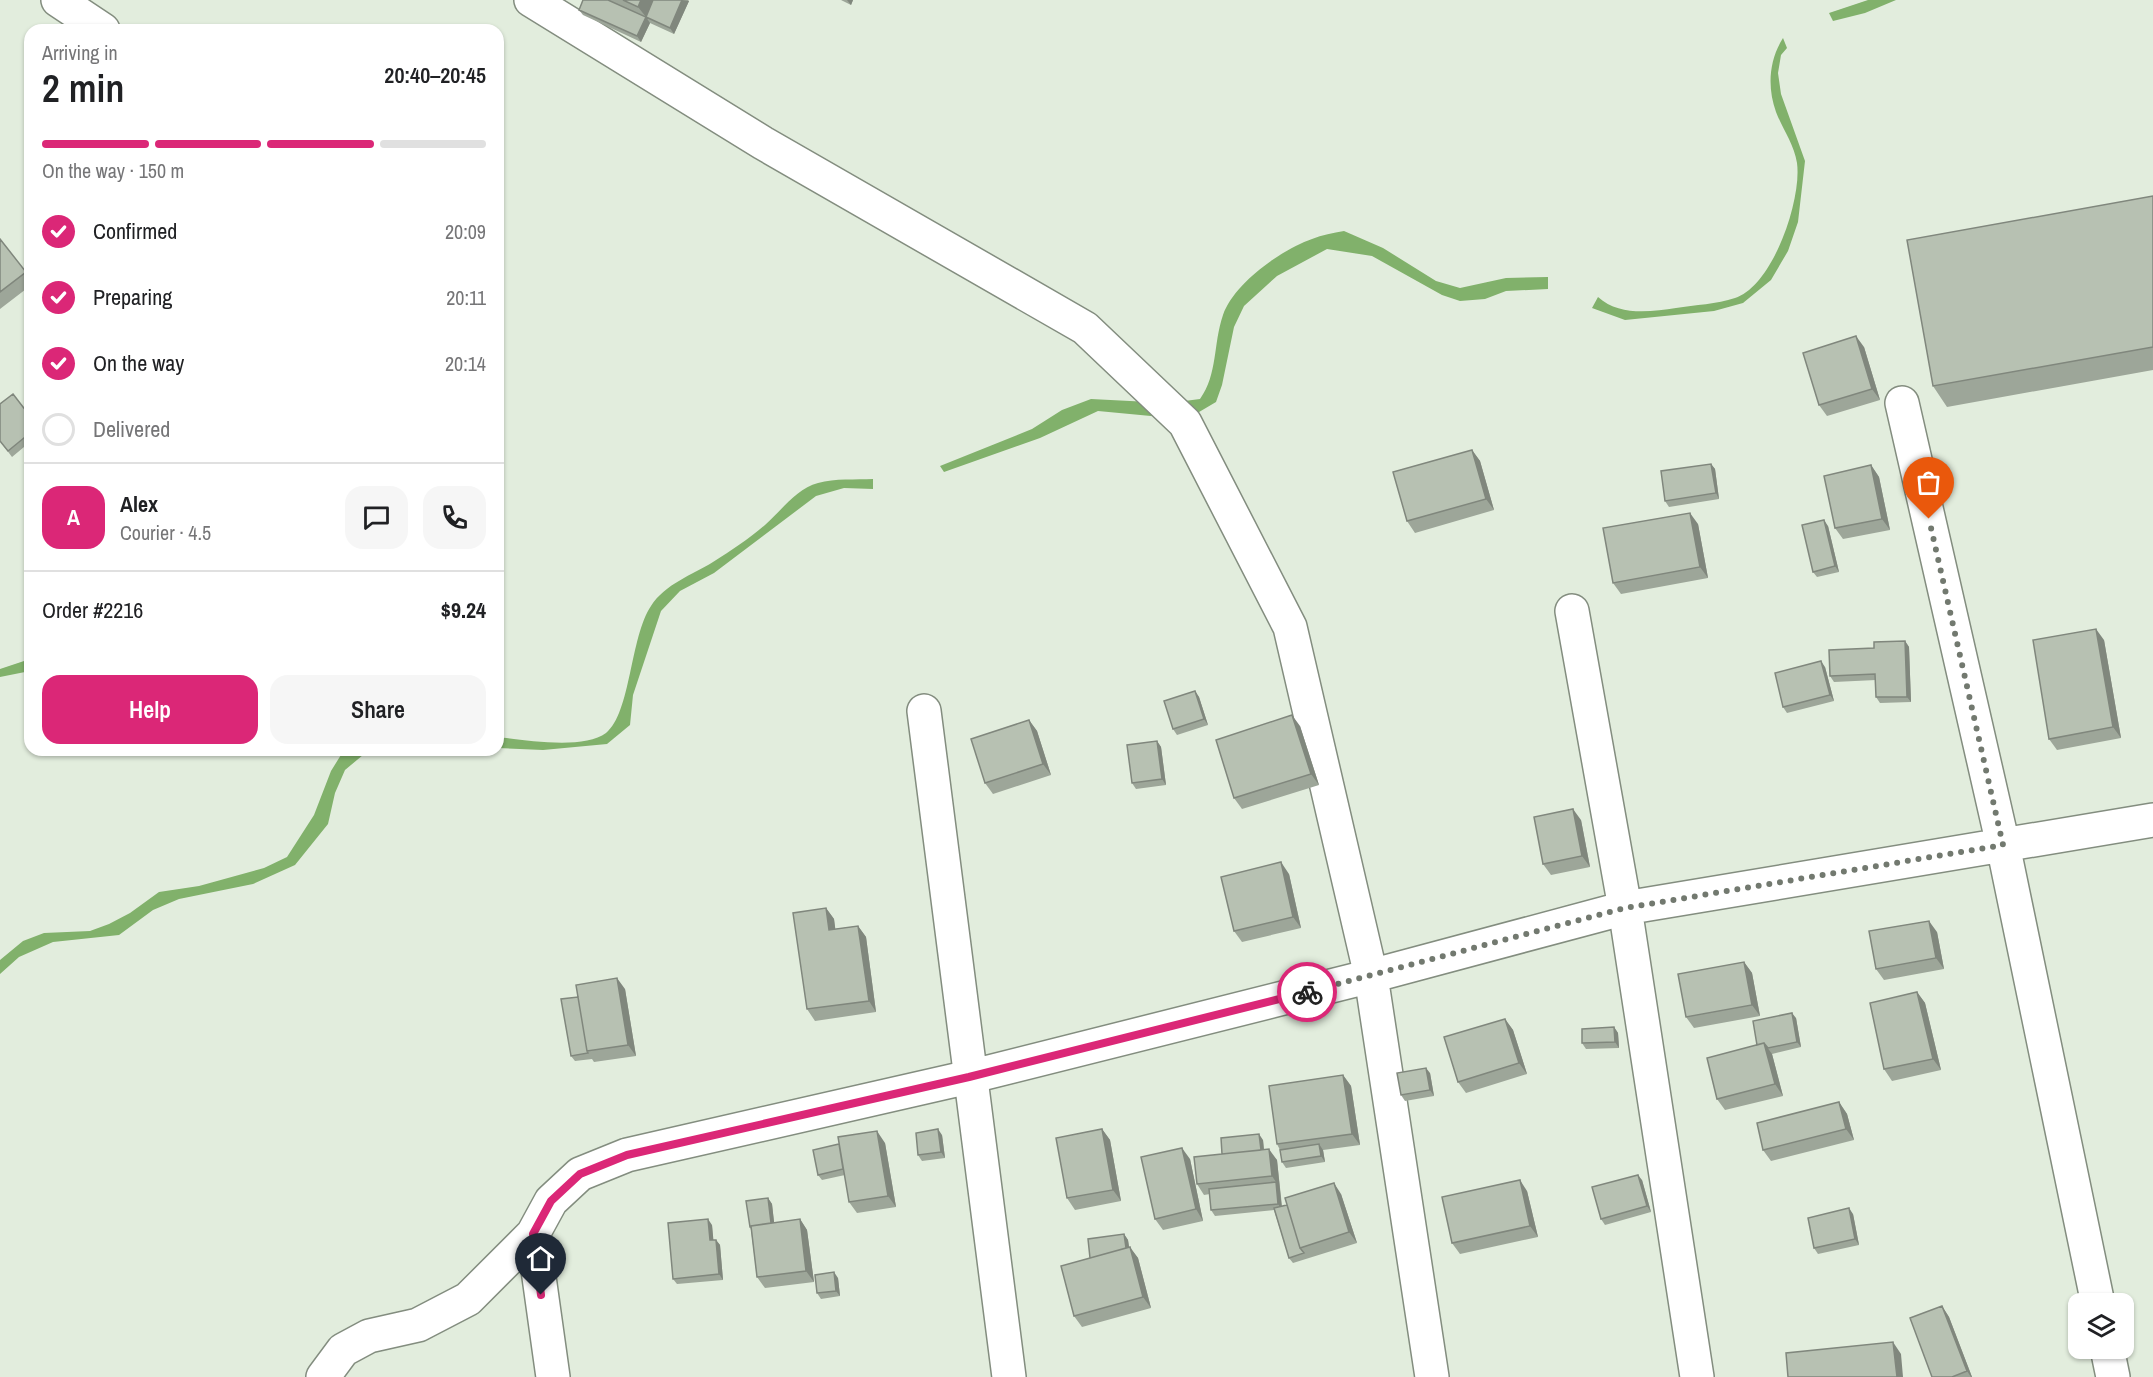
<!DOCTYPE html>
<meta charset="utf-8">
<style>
:root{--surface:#fff;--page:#f6f6f6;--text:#202124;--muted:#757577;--line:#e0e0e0;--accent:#db2777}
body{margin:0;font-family:"Archivo Narrow",sans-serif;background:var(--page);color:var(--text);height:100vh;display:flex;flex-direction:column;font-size:22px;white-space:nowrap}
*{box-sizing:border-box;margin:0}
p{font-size:20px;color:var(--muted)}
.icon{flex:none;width:33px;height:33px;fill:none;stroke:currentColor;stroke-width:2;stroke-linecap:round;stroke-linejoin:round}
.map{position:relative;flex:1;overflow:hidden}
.sheet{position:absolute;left:24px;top:24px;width:480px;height:732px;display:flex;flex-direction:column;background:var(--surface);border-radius:18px;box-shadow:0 2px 4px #0004}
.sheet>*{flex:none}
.tools{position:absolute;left:2068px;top:1293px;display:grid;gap:12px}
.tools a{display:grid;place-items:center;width:66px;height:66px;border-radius:12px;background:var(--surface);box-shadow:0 2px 4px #0004;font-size:30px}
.pin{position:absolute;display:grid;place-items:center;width:51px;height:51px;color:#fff;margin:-62px -26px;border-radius:50% 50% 50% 0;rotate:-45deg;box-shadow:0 0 6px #0007}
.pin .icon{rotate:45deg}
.courier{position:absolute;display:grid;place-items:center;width:60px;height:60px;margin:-30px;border:4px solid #db2777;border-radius:50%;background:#fff;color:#222;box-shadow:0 2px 8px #0007}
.head em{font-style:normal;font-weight:600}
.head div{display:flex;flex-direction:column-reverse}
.head{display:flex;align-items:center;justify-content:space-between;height:102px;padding:0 18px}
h1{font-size:39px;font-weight:600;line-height:45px}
.bar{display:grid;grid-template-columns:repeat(4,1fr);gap:9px 6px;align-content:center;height:72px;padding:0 18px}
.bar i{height:8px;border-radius:4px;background:var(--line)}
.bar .on{background:var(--accent)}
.bar p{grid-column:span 4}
.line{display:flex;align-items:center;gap:15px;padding:0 18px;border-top:2px solid var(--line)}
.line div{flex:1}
.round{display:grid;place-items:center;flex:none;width:63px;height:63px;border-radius:18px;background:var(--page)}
ol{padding:0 18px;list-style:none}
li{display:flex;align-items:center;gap:18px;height:66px}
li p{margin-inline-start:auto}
li .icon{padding:6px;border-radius:50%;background:var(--accent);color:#fff;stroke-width:4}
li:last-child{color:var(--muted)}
li i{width:33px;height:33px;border:3px solid var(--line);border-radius:50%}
.cta{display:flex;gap:12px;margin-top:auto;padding:12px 18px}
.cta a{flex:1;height:69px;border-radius:18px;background:var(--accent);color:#fff;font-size:24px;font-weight:600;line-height:69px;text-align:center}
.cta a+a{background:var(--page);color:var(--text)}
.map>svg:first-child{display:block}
.water{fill:#81b16b}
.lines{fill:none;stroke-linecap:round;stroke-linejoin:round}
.minor-casing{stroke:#838d7f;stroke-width:36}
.minor{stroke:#fff;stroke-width:33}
.wall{fill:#9da699}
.shaded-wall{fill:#80877d}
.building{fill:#b7c1b2;stroke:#80877d;stroke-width:1.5}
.done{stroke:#72796f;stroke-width:6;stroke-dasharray:0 10.8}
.route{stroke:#db2777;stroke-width:8}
</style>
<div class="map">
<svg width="2153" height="1377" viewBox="0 0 2153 1377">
<rect width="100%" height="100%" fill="#e2eddd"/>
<path class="water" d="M1868,0H1896L1865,13L1833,21L1829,13Z
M1783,38L1787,48L1781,55L1778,73L1781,94L1805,161L1798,222L1788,251L1771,280L1743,303L1714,311L1625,320L1592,308L1598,297C1619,316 1650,312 1676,308C1695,305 1717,304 1735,298C1773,286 1802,199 1797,163C1794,144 1783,130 1776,112C1767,87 1769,60 1783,38Z
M1344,231L1383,248L1436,281L1460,288L1506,278L1548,277V289L1506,291L1485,299L1460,301L1442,295L1372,256L1327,249L1277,276L1244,306L1234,327L1222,385L1216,402L1194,415L1172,418L1098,411L1040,438L944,472L940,466L1032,429L1062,410L1091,399L1169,403L1200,399C1218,374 1213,344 1223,315C1234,283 1281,250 1312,239C1322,235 1333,233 1344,231Z
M873,479V489L844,488L816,496L714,573L680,591L661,611L633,695L630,725L607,744L543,750L498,748V737C524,740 584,750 606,733C631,713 630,637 651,606C665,584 692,575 713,562C731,551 750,538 765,525C781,511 796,489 818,483C835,478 856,480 873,479Z
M30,659V671L0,677V669Z
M344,750H369L345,770L335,793L328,824L295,865L253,884L179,899L153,910L119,935L53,942L19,957L0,974V960L23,941L44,933L90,931L109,924L130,913L159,892L199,886L264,868L287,857L314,815L331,771Z"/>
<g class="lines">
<defs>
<path id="minor" d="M58,0L103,30
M531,0L763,143L1085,328L1185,423L1290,627L1371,976L1432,1377
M1902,403L2003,845L2098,1304
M1572,611L1625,908L1697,1377
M924,711L1009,1377
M533,1234L553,1377
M2107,1348L2113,1377
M323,1377L343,1350L369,1336L418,1325L468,1299L533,1234L551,1201L580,1174L627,1155L969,1077L1371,976L1625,908L2153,820"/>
</defs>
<use href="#minor" class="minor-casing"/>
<use href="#minor" class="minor"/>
</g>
<path class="wall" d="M583,0H688L689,1L674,34L650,23L641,42L583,15L579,10Z
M841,0H853L851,5Z
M2153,196V370L1947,407L1933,386Z
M0,239L30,278V286L0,309Z
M1864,347L1880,400L1827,416L1819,405Z
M30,416V442L12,457L0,441Z
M1472,450L1480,461L1494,510L1415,533L1407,521Z
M1711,464L1715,469L1719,499L1669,507L1665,501Z
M1871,465L1879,477L1890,530L1843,539L1835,528Z
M1698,524L1708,578L1621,594L1613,583Z
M1828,526L1839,572L1817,577L1813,572Z
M2104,640L2121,738L2057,750L2049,739Z
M1905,641L1909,647L1911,702L1880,703L1876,697V680L1834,682L1830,676L1874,648Z
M1825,667L1834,701L1787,713L1783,707Z
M1195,691L1199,697L1208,725L1177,735L1173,729Z
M1029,720L1037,731L1051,775L993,794L985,783Z
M1300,726L1319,785L1242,809L1234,798Z
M1157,741L1161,747L1166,785L1136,789L1132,783Z
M1581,820L1590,867L1551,875L1543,864Z
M1289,874L1301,928L1242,942L1234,931Z
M826,908L834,919L835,929L858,926L866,937L876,1012L815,1021L807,1009Z
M1937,932L1944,969L1884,980L1876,969Z
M1744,962L1752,973L1760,1016L1694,1028L1686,1017Z
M625,989L636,1056L594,1062L592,1059L575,1061L571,1056Z
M1917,992L1925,1003L1941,1070L1892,1081L1884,1069Z
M1796,1018L1801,1047L1772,1054L1783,1096L1725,1110L1717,1099L1757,1045Z
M1505,1019L1513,1030L1527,1074L1466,1093L1458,1082Z
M1614,1027L1618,1033L1619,1048L1586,1049L1582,1043Z
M1430,1073L1434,1096L1405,1101L1401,1095Z
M1343,1075L1351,1086L1360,1145L1323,1150L1325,1162L1286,1168L1282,1162L1280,1150L1277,1144Z
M1839,1102L1847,1114L1854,1140L1771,1161L1763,1150Z
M1102,1129L1110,1140L1121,1201L1075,1210L1067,1198Z
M942,1135L945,1158L922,1161L918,1155Z
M1263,1140L1264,1150L1277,1160L1282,1206L1341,1194L1357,1243L1293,1263L1289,1258L1274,1210L1215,1216L1211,1210L1210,1194L1204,1195L1197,1184Z
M885,1143L896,1207L857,1213L849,1202L845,1175L822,1180L818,1175Z
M1190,1159L1203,1221L1163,1230L1155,1219Z
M1642,1180L1651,1212L1605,1225L1601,1219Z
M1527,1191L1538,1237L1460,1254L1452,1243Z
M768,1198L772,1204L774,1223L800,1219L807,1230L814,1282L765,1288L757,1277L751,1230L750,1227Z
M1853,1214L1859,1245L1818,1254L1814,1248Z
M712,1225L713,1240H716L720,1245L723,1280L677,1284L673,1279Z
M1124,1234L1128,1240L1129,1247L1138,1258L1151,1308L1082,1327L1074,1316L1090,1258Z
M838,1278L840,1296L821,1299L817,1293Z
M1942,1306L1949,1317L1972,1377H1932Z"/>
<path class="shaded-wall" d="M641,0H660L646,17L650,23L641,42L637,36L646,17L638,7Z
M682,0L689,1L674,34L670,28Z
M847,0H853L851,5Z
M1856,336L1864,347L1880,400L1872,389Z
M1472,450L1480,461L1494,510L1486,499Z
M1711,464L1715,469L1719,499L1716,493Z
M1871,465L1879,477L1890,530L1882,519Z
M1690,513L1698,524L1708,578L1700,567Z
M1824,520L1828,526L1839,572L1835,566Z
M2096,629L2104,640L2121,738L2113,727Z
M1905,641L1909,647L1911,702L1907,697Z
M1821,661L1825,667L1834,701L1830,695Z
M1195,691L1199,697L1208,725L1204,719Z
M1292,715L1300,726L1319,785L1311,774Z
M1029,720L1037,731L1051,775L1043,764Z
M1157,741L1161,747L1166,785L1162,779Z
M1573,809L1581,820L1590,867L1582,856Z
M1281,862L1289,874L1301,928L1293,917Z
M826,908L834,919L837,941L829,930Z
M1929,921L1937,932L1944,969L1936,958Z
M858,926L866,937L876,1012L869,1001Z
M1744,962L1752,973L1760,1016L1752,1005Z
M617,978L625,989L636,1056L628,1045Z
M1917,992L1925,1003L1941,1070L1933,1059Z
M1792,1013L1796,1018L1801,1047L1797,1042Z
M1505,1019L1513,1030L1527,1074L1519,1063Z
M1614,1027L1618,1033L1619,1048L1615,1042Z
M1764,1043L1772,1054L1783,1096L1775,1084Z
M1426,1068L1430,1073L1434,1096L1430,1090Z
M1343,1075L1351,1086L1360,1145L1352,1134Z
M1839,1102L1847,1114L1854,1140L1846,1129Z
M938,1129L942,1135L945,1158L941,1152Z
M1102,1129L1110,1140L1121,1201L1113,1190Z
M877,1131L885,1143L896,1207L888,1196Z
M1259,1134L1263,1140L1265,1162L1261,1156Z
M1319,1144L1323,1150L1325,1162L1321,1156Z
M1182,1148L1190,1159L1203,1221L1196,1209Z
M1269,1149L1277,1160L1282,1210L1278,1204L1276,1182L1272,1176Z
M1638,1175L1642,1180L1651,1212L1647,1206Z
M1520,1180L1527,1191L1538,1237L1530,1226Z
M1334,1183L1341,1194L1357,1243L1349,1232Z
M768,1198L772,1204L775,1230L771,1225Z
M1849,1208L1853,1214L1859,1245L1855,1239Z
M708,1219L712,1225L714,1246L710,1240Z
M800,1219L807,1230L814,1282L806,1271Z
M1124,1234L1128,1240L1131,1260L1127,1254Z
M716,1240L720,1245L723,1280L719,1274Z
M1130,1247L1138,1258L1151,1308L1143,1297Z
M834,1272L838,1278L840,1296L836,1291Z
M1942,1306L1949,1317L1972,1377H1971L1967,1371Z
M1893,1342L1901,1354L1903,1377H1897Z"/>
<path class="building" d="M583,0H608L646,17L637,36L579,10Z
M623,0H641L638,7Z
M653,0H682L670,28L646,17Z
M2153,196V347L1933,386L1907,240Z
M0,239L26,272L0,292Z
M1856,336L1872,389L1819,405L1803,353Z
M13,394L30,416V433L8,451L0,441V404Z
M1472,450L1486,499L1407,521L1393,472Z
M1711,464L1716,493L1665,501L1661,471Z
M1871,465L1882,519L1835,528L1824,476Z
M1690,513L1700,567L1613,583L1603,528Z
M1824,520L1835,566L1813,572L1802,525Z
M2096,629L2113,727L2049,739L2033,640Z
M1905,641L1907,697H1876L1875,674L1830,676L1829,650L1874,648V642Z
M1821,661L1830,695L1783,707L1775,673Z
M1195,691L1204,719L1173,729L1164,701Z
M1292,715L1311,774L1234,798L1216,740Z
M1029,720L1043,764L985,783L971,739Z
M1157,741L1162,779L1132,783L1127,745Z
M1573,809L1582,856L1543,864L1534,817Z
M1281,862L1293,917L1234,931L1221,877Z
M826,908L829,930L858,926L869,1001L807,1009L793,913Z
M1929,921L1936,958L1876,969L1869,931Z
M1744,962L1752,1005L1686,1017L1678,974Z
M617,978L628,1045L587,1051L576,985Z
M1917,992L1933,1059L1884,1069L1870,1003Z
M578,997L587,1051L588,1053L571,1056L561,999Z
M1792,1013L1797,1042L1768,1048L1764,1043L1757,1045L1753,1021Z
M1505,1019L1519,1063L1458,1082L1444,1037Z
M1614,1027L1615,1042L1582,1043V1029Z
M1764,1043L1775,1084L1717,1099L1707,1058Z
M1426,1068L1430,1090L1401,1095L1397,1073Z
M1343,1075L1352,1134L1277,1144L1269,1086Z
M1839,1102L1846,1129L1763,1150L1757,1123Z
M938,1129L941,1152L918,1155L916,1133Z
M1102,1129L1113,1190L1067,1198L1056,1138Z
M877,1131L888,1196L849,1202L838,1137Z
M1259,1134L1261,1150L1222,1154L1221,1138Z
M839,1144L843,1169L818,1175L813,1150Z
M1319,1144L1321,1156L1282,1162L1280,1150Z
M1182,1148L1196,1209L1155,1219L1141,1157Z
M1269,1149L1272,1176L1197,1184L1194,1157Z
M1638,1175L1647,1206L1601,1219L1592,1187Z
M1520,1180L1530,1226L1452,1243L1442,1197Z
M1276,1182L1278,1204L1211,1210L1209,1189Z
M1334,1183L1349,1232L1300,1248L1285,1198Z
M768,1198L771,1223L751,1226V1227H750L746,1201Z
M1287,1205L1300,1248L1304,1253L1289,1258L1274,1208Z
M1849,1208L1855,1239L1814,1248L1808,1218Z
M708,1219L710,1240H716L719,1274L673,1279L668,1223Z
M800,1219L806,1271L757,1277L751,1226Z
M1124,1234L1126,1248L1090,1258L1088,1239Z
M1130,1247L1143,1297L1074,1316L1061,1266Z
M834,1272L836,1291L817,1293L815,1275Z
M1942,1306L1967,1371L1952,1377H1932L1910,1318Z
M1893,1342L1897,1377H1788L1786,1353Z"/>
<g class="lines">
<path class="done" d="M1307,992L1625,908L2003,845L1929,519"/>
<path class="route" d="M541,1295L533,1234L551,1201L580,1174L627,1155L969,1077L1307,992"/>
</g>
</svg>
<div class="tools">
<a><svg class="icon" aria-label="layers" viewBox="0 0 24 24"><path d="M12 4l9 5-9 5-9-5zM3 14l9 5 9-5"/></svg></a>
</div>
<div class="pin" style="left:1929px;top:519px;background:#ea580c"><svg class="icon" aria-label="bag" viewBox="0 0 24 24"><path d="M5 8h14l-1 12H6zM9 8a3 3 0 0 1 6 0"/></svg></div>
<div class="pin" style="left:541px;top:1295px;background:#1f2937"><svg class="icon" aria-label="home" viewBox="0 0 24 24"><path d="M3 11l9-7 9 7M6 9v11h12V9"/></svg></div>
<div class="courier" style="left:1307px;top:992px"><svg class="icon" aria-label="bike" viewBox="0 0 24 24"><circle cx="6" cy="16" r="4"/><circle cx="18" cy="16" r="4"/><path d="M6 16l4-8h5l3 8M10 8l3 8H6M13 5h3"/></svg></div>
<section class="sheet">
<div class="head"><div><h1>2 min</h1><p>Arriving in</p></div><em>20:40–20:45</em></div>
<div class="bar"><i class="on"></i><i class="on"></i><i class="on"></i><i></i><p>On the way · 150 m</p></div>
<ol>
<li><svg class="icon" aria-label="check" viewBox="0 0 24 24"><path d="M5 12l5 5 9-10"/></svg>Confirmed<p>20:09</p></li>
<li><svg class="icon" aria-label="check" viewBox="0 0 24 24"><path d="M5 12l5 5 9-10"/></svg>Preparing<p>20:11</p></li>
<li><svg class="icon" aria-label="check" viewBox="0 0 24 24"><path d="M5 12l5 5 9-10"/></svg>On the way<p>20:14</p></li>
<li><i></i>Delivered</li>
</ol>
<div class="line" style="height:108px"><b class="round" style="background:var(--accent);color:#fff">A</b><div><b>Alex</b><p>Courier · 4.5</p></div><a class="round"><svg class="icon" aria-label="chat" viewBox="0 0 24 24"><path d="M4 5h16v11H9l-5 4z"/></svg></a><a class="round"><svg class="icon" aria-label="phone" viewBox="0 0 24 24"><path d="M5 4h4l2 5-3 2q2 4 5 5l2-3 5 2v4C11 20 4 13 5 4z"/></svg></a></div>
<div class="line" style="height:78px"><div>Order #2216</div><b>$9.24</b></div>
<div class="cta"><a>Help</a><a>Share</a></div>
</section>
</div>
